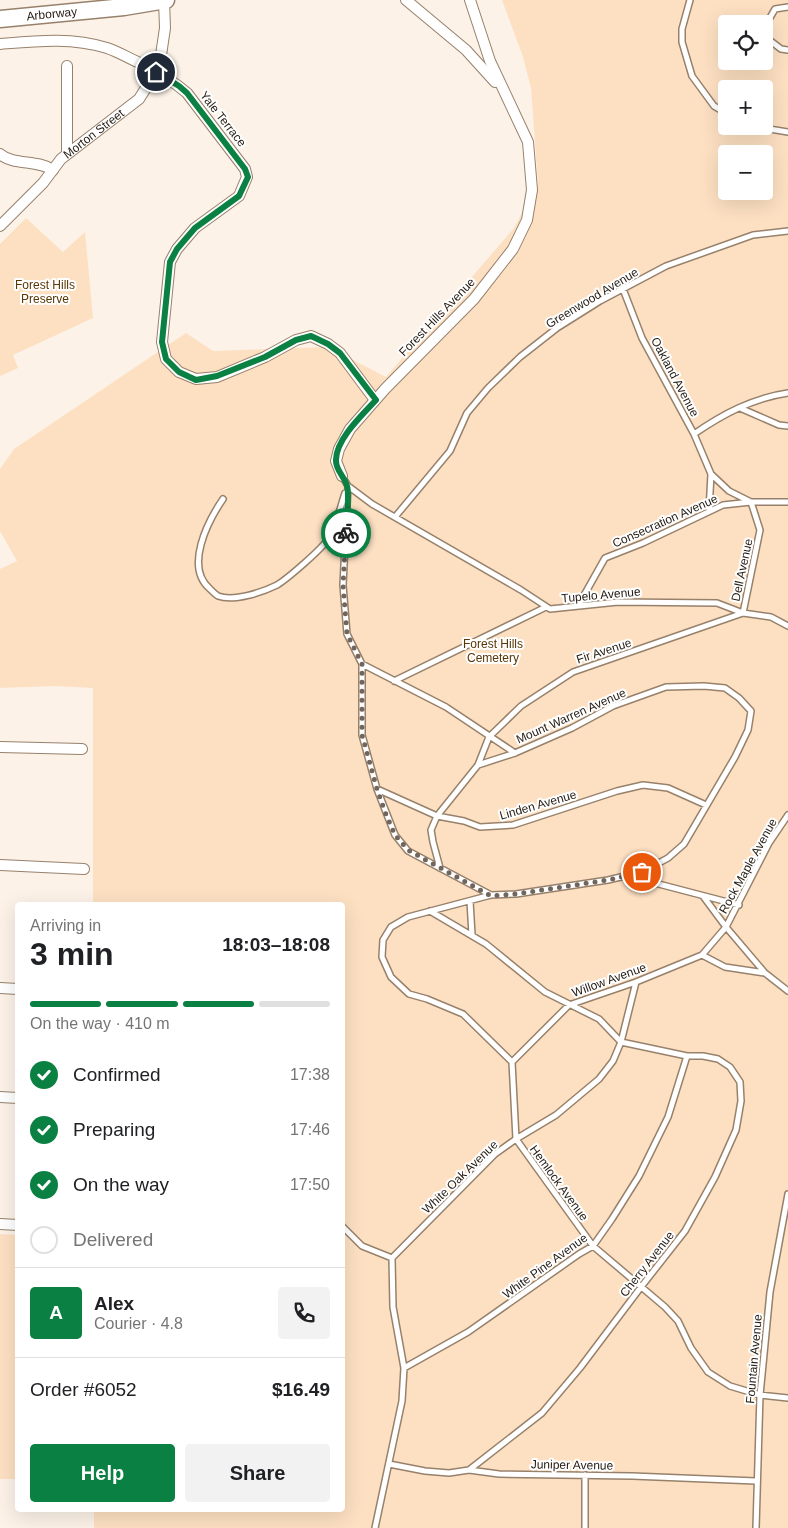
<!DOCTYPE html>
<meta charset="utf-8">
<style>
:root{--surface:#fff;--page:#f2f2f2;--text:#202124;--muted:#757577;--line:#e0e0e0;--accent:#0b8043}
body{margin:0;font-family:Helvetica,sans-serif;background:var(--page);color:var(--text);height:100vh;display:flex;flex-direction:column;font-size:19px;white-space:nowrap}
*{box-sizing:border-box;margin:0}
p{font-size:16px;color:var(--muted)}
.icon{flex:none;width:28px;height:28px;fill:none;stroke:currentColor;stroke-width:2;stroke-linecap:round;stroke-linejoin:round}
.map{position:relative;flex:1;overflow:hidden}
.sheet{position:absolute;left:15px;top:902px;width:330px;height:610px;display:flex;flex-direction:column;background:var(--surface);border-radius:5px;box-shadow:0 5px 20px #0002}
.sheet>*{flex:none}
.fabs{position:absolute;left:718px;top:15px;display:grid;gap:10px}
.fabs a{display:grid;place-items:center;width:55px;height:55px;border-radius:5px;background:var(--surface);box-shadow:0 5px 20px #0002;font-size:25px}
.pin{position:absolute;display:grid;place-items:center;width:42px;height:42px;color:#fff;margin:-21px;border:2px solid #fff;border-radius:50%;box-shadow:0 1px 5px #0007}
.courier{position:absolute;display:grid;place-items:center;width:50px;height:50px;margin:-25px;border:4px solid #0b8043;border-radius:50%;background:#fff;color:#222;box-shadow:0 1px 6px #0007}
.headline em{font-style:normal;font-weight:600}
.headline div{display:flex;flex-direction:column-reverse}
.headline{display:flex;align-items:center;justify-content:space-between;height:85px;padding:0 15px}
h1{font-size:32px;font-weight:600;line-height:38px}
.bar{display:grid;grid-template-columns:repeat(4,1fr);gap:8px 5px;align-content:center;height:60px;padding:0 15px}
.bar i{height:6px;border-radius:4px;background:var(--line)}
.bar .active{background:var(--accent)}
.bar p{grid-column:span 4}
.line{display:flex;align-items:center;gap:12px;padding:0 15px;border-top:1px solid var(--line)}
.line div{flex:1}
.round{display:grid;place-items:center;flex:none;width:52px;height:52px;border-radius:5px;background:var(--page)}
ol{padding:0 15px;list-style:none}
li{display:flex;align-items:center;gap:15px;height:55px}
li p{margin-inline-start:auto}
li .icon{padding:5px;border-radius:50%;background:var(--accent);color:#fff;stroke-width:4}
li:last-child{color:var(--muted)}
li i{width:28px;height:28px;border:2px solid var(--line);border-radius:50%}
.cta{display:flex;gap:10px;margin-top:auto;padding:10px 15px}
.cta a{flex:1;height:58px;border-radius:5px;background:var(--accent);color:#fff;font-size:20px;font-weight:600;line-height:58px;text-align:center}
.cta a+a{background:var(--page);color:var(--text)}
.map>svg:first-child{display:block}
.green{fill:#fde0c2;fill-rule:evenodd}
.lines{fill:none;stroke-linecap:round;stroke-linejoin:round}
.service-casing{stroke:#97816b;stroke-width:8}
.minor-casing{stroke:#97816b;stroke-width:12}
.trunk-casing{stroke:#97816b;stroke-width:19}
.service{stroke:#fff;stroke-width:5}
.minor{stroke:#fff;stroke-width:10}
.trunk{stroke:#fff;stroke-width:16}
.done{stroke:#70665d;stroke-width:5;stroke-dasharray:0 9}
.route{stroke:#0b8043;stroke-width:6}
.labels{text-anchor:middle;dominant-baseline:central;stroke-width:4;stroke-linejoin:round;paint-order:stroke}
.street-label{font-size:12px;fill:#241b12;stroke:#fff}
.park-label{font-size:12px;fill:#583605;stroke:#fff}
</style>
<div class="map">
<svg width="788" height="1528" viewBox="0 0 788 1528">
<rect width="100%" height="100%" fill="#fcf2e8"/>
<path class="green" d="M502,0H788V1528H94V1510H342V905H93V688L55,686L0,688V569L17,561L0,531V469L14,449L186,333L213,351L328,347L386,377L514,228L538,183L531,88L523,57ZM726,24H764V61H726ZM726,89H764V126H726ZM726,154H764V191H726Z
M26,218L63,252L85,232L93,318L13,355L18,368L0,376V244Z
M0,1234L17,1235V1479H0Z"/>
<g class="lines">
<defs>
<path id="service" d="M690,0L682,29V42L692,76L714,106L726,113
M788,7L775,9L767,23L768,39L781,49L788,50
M751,126L788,132
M623,289L642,338L694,434L711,474L729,491L751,502
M740,408L779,425L788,426
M694,434C723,414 753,398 788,393
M342,476L348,486L372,504L521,590L550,609L618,602L717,603L743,613L771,617L788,626
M348,486L343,585L347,634L362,664V735L377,789L395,835L408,851L491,895
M223,499C208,521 184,567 210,589C212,591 216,595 218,596C234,602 263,592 277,585C287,579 322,549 328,539C335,530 341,505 345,493
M709,511L711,474
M395,517L450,451L467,413L488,388L520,357L557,328L600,301L666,266L753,235L788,231
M578,606L605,558L643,543L723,505L751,502H788
M743,613L760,530L751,502
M362,664L446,707L515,753
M394,681L546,607
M478,765L515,753L572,728L613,706L666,687L704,686L725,688L739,698L751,711L748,730L735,757L684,844L668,858L642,872L608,880L516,894L491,895L408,917L391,927L383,940L382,957L391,977L409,994L427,999L463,1014L512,1062L516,1139
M377,789L437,816L464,821L480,827L513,825L617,791L643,785L668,788L706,805
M440,868L433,842L431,830L437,816L478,765L489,737L521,706L573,672L743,613
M628,876L739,905
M703,896L726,927L765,973
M470,901L472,935
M430,911L486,944L545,992L599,1019L621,1042L687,1056H703L718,1059L730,1067L740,1082L741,1101L736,1130L715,1177L685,1231L641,1287L580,1368L542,1413L469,1470
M702,955L725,967L765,973L788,991
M512,1062L569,1005L636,982L702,955L726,927L769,843L788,815
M516,1139L593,1246L665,1307L678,1321L691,1348L708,1372L730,1386L760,1395L788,1398
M342,1226L362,1246L392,1258
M404,1368L468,1332L579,1254L593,1246L612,1219L639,1176L668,1117L687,1056
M389,1464L425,1471L449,1473L469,1470L499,1474L632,1476L756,1481
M375,1528L402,1401L404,1368L393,1307L392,1258L495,1154L516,1139L556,1115L599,1079L613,1061L621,1042L636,982
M585,1528V1475
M756,1528L760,1395L770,1292L788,1194"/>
<g id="minor">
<path d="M406,0L466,50L495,82"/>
<path d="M0,44C36,41 71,37 107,48C119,52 130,59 142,64C158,72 173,81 187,93L245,169L247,177L239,196L195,228L177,249L170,262L162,342L166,359L179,372L196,379L217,377L265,357L296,340L311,336L328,344L340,353L375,400"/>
<path d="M0,154C14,166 37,159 53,170"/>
<path d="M67,154V66"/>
<path id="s1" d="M0,226L43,183L61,159L139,99L156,72L161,55L165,28L164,0"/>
<path d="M342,476L336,461L339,449L350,429L385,389L474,299L513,249L527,220L532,190L528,142L490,61L470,0"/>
<path d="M0,747L82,749"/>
<path d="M0,865L84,869"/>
<path d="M0,988L18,989"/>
<path d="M0,1097L18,1098"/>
<path d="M0,1224L18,1225"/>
</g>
<g id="trunk">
<path id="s2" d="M0,19L124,7L166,0"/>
</g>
</defs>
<use href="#service" class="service-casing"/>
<use href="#minor" class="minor-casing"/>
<use href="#trunk" class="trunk-casing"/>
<use href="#service" class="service"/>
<use href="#minor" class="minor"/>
<use href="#trunk" class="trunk"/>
</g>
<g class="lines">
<path class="done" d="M346,533L343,585L347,634L362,664V735L377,789L385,812L395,835L408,850L491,896L516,894L608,880L642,872"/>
<path class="route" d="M156,72L179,86L187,93L245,169L248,177L239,196L195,228L177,249L170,262L162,342L166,359L179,372L196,380L217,376L265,357L296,340L311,336L328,344L340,353L376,400C363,414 335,440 336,461C336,471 345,477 347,486C350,495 346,522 346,533"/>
</g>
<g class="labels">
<g class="street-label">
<text stroke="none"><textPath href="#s2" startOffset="52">Arborway</textPath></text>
<text transform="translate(223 119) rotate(52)">Yale Terrace</text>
<text stroke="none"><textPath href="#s1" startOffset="132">Morton Street</textPath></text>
<text transform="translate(592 298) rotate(-31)">Greenwood Avenue</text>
<text transform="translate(437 317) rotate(-46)">Forest Hills Avenue</text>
<text transform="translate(675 377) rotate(62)">Oakland Avenue</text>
<text transform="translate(665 521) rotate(-24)">Consecration Avenue</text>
<text transform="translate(742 570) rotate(-78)">Dell Avenue</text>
<text transform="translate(601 595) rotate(-5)">Tupelo Avenue</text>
<text transform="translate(604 651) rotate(-18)">Fir Avenue</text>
<text transform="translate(571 716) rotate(-24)">Mount Warren Avenue</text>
<text transform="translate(538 805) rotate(-16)">Linden Avenue</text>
<text transform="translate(748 866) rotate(-61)">Rock Maple Avenue</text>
<text transform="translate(609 980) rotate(-20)">Willow Avenue</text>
<text transform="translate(460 1177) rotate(-44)">White Oak Avenue</text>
<text transform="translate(559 1183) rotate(54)">Hemlock Avenue</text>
<text transform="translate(647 1264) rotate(-52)">Cherry Avenue</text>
<text transform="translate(545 1266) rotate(-36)">White Pine Avenue</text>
<text transform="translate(754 1359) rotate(-85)">Fountain Avenue</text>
<text transform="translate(572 1465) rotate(1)">Juniper Avenue</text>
</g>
<g class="park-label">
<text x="45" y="285">Forest Hills<tspan x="45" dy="14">Preserve</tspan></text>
<text x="493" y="644">Forest Hills<tspan x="493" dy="14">Cemetery</tspan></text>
</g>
</g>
</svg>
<div class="fabs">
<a><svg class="icon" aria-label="locate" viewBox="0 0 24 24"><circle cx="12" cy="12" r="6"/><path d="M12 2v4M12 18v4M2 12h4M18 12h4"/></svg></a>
<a>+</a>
<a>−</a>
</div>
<div class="pin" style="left:642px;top:872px;background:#ea580c"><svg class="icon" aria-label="bag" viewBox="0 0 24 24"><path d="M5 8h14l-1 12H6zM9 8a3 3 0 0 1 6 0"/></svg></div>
<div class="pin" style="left:156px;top:72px;background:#1f2937"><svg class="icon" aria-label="home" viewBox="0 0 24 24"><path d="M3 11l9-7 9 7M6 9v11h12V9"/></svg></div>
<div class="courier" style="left:346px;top:533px"><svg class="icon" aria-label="bike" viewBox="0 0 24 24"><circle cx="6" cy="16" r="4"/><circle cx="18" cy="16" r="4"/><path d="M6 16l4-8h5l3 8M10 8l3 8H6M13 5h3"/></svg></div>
<section class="sheet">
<div class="headline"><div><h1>3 min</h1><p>Arriving in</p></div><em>18:03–18:08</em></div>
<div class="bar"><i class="active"></i><i class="active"></i><i class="active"></i><i></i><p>On the way · 410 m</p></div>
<ol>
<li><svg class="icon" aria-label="check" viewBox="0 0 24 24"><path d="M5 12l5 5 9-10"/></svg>Confirmed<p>17:38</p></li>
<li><svg class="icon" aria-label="check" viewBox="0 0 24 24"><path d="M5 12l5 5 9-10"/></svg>Preparing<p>17:46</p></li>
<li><svg class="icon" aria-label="check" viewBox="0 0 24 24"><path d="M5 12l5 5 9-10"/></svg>On the way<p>17:50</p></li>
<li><i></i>Delivered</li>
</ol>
<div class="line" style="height:90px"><b class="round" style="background:var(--accent);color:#fff">A</b><div><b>Alex</b><p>Courier · 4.8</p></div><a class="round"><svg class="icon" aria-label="phone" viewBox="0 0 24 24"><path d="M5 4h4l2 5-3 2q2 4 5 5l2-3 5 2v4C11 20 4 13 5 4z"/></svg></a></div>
<div class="line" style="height:65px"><div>Order #6052</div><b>$16.49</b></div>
<div class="cta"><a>Help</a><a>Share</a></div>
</section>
</div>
